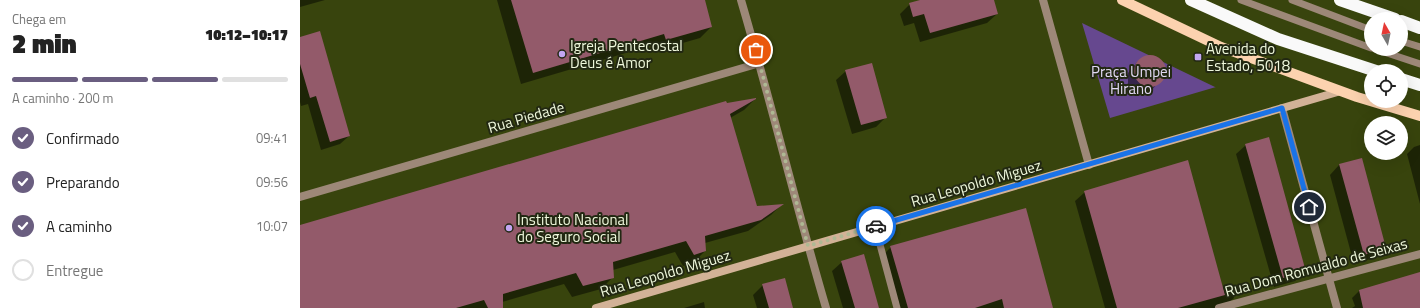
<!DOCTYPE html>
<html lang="pt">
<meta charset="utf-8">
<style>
:root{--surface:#fff;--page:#f6f6f6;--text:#222;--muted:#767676;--line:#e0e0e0;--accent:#6a5e80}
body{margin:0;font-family:"Titillium Web",sans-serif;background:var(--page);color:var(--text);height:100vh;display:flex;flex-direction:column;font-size:15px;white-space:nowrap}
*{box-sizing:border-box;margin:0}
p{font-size:13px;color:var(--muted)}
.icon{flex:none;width:22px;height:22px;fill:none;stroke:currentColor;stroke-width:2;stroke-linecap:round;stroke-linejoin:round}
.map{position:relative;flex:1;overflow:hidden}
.details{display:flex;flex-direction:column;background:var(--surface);width:300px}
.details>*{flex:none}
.needle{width:26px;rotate:351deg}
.fabs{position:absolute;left:1064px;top:12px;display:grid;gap:8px}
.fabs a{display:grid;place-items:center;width:44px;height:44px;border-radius:50%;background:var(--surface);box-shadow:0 4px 16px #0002;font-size:20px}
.pin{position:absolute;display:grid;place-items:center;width:34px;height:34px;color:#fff;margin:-17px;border:2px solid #fff;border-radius:50%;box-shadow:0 1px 4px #0007}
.courier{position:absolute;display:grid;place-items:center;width:40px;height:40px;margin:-20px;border:3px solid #1a73e8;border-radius:50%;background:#fff;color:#222;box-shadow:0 1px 5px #0007}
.headline em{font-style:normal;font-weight:800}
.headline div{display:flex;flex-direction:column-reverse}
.headline{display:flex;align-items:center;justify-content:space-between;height:68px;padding:0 12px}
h1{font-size:26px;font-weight:800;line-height:30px}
.bar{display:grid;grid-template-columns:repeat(4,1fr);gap:6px 4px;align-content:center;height:48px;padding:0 12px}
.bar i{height:5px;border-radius:3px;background:var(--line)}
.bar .on{background:var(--accent)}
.bar p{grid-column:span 4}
ol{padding:0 12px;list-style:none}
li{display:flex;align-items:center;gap:12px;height:44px}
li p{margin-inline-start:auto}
li .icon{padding:4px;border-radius:50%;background:var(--accent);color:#fff;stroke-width:4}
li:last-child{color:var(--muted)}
li i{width:22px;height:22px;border:2px solid var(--line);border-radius:50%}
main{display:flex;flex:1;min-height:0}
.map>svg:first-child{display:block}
.green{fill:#66488f}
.shadow{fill:#0007}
.building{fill:#935a6a}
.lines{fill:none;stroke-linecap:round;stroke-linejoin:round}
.lane{stroke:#9d8878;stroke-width:7}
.street{stroke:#9d8878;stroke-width:8}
.secondary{stroke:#d2b297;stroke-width:8}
.primary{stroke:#fcd2af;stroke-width:10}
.highway{stroke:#f9f9f9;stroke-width:12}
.done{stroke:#afb994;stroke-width:4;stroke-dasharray:0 7.2}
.route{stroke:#1a73e8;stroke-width:5}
.poi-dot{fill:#c3a7f2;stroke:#222812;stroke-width:1.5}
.labels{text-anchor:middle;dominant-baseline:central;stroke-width:4;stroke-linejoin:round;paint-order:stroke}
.poi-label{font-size:15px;fill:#eff8dc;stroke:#222812;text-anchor:start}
.park-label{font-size:15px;fill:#e2d9f4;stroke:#222812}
.street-label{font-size:15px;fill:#eff8dc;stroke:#222812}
</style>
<main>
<section class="details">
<div class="headline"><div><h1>2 min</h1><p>Chega em</p></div><em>10:12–10:17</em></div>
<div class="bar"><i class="on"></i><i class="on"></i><i class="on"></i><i></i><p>A caminho · 200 m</p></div>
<ol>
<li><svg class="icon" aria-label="check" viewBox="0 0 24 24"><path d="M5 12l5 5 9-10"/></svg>Confirmado<p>09:41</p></li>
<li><svg class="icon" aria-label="check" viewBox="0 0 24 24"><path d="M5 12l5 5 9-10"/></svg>Preparando<p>09:56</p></li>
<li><svg class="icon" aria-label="check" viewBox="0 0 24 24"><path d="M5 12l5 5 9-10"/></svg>A caminho<p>10:07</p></li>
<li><i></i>Entregue</li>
</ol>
</section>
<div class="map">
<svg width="1120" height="308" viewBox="0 0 1120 308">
<rect width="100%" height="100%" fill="#38440d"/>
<path class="green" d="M782,23L915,87H916L810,118Z"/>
<path class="shadow" d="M0,0H25L0,7Z
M197,0H404L411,27L400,38L355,51L353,45L221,84Z
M625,0H693L697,14L687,23L620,42L614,23L604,26L600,14L610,4Z
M0,38L49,136L40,144L21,150L8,104L1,106L0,102Z
M847,56H855L860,59L864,65V76L850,92L845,94L835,92L831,89L828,84V73L838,61Z
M546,71L586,117L576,127L552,134L536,80Z
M455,99L444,110L430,118L456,207L481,205L471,215L448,231L405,243V251L393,263L383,266L375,252L313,270V277L301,289L272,297L264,284L202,302V308H0V226L426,104Z
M1101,133L1107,135L1104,147L1101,150Z
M946,145L1005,272L995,281L974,287L936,154Z
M1120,145V204L1107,154L1114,147Z
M1061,159L1085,248L1076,257L1054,264L1030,175L1039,165Z
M785,192L922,287L930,285L934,298L924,307L922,308H805L775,201Z
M591,247L752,308H596L582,256Z
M542,262L578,308H543L532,271Z
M1120,273V308H1052L1055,306L1052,298L1059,291Z
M463,285L492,308H457L453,295Z
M404,302L405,308H384Z"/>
<path class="building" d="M211,0H405L412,27L366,40L364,34L233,73Z
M620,0H694L698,14L630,33L624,14L613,17L609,3Z
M20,31L50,136L30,142L16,96L10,98L0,64V37Z
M834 71a16 16 0 1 1 32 0a16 16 0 1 1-32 0Z
M572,63L587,118L561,125L545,70Z
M456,98V99L430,114L457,206L484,204L461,220L405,236L406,251L394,255L386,241L313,262L314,278L283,286L276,273L203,294V308H188L184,300L156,308H0V225L426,101L427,103Z
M969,137L1006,272L983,278L945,144Z
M1062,158L1086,248L1064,255L1039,164Z
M888,160L925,295L878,308H817L784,191Z
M726,208L753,308H704L702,299L675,308H608L590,246Z
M564,254L579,308H555L541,261Z
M1120,272V308H1063L1059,290Z
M485,278L493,308H469L462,284Z"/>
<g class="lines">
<path class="lane" d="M941,0L1071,48
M992,0L1071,30
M1101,41L1120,47
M1075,49L1120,64
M575,226L597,308"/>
<path class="street" d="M441,0C471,102 496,206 526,308
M743,0L789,165
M982,108L1037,308
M0,197L460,63
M919,308L1120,254"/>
<path class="secondary" d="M296,308L1041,91"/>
<path class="primary" d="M822,0L921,47L1057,97L1120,116"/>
<path class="highway" d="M891,0L978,39L1076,71
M1040,0L1095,19
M1101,21L1120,28
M1101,79L1120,85"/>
</g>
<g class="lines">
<path class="done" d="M456,50L508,246L576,226"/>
<path class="route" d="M576,226L982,108L1009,207"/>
</g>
<g class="poi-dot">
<circle cx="262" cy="54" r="4"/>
<rect x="894" y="53" width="8" height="8" rx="2"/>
<circle cx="209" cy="228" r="4"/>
</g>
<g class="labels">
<g class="poi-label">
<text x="270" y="45">Igreja Pentecostal<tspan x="270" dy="17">Deus é Amor</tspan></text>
<text x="906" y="48">Avenida do<tspan x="906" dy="17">Estado, 5018</tspan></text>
<text x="217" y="219">Instituto Nacional<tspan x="217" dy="17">do Seguro Social</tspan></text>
</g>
<g class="park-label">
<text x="831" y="71">Praça Umpei<tspan x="831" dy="17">Hirano</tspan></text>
</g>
<g class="street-label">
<text transform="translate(226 117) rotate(-16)">Rua Piedade</text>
<text transform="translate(676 183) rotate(-16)">Rua Leopoldo Miguez</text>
<text transform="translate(1016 267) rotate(-15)">Rua Dom Romualdo de Seixas</text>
<text transform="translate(365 273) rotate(-16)">Rua Leopoldo Miguez</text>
</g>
</g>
</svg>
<div class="fabs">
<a><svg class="needle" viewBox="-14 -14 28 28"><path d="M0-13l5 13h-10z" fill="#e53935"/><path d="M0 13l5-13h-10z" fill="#767676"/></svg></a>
<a><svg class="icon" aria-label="locate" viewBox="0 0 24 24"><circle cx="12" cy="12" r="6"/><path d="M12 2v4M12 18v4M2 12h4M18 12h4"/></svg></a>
<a><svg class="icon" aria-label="layers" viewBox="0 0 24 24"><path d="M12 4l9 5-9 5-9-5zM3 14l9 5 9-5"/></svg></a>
</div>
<div class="pin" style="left:456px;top:50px;background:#ea580c"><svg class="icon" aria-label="bag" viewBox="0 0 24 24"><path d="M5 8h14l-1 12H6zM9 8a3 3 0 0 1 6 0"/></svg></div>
<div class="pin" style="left:1009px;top:207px;background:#1f2937"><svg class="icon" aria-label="home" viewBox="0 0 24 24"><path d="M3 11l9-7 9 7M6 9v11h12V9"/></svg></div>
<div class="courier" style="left:576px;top:226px"><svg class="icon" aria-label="car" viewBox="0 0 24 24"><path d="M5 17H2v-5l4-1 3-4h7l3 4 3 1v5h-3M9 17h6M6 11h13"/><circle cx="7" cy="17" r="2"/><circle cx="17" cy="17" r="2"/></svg></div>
</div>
</main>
